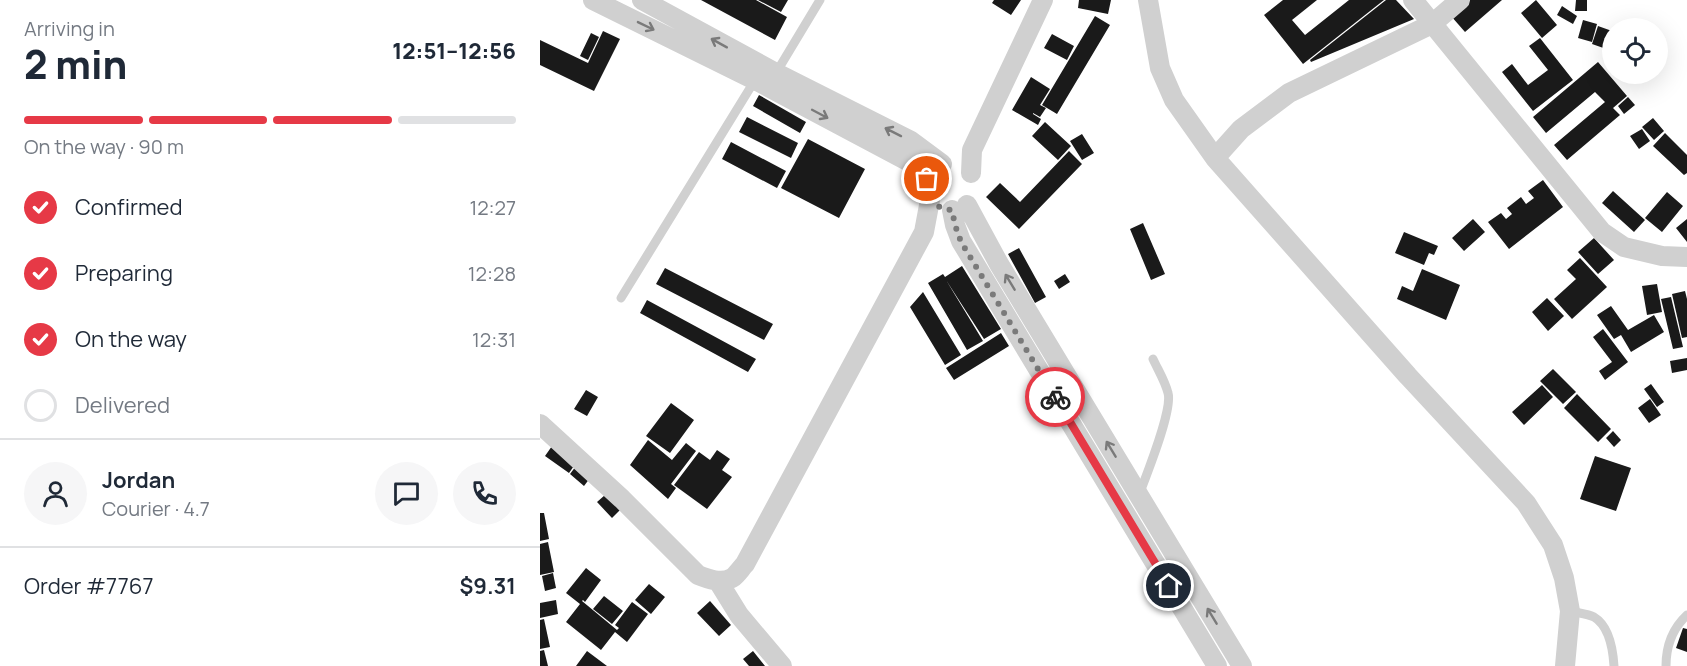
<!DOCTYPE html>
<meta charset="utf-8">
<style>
:root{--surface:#fff;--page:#f6f6f7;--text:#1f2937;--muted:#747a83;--line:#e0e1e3;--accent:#e63946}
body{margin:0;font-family:Manrope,sans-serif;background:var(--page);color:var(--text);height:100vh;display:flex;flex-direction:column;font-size:22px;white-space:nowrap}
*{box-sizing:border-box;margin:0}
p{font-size:20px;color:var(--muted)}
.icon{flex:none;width:33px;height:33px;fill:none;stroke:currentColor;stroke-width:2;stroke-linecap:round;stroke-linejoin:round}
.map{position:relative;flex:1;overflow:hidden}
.panel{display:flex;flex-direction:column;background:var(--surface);width:540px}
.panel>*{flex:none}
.fabs{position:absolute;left:1062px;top:18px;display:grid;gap:12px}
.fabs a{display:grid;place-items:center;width:66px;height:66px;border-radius:50%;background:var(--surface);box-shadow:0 6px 24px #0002;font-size:30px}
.pin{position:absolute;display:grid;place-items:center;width:51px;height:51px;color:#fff;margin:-26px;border:3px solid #fff;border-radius:50%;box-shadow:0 2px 6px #0007}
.courier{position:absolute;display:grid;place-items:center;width:60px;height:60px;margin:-30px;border:4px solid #e63946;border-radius:50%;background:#fff;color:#222;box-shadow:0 2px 8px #0007}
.headline em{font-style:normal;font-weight:800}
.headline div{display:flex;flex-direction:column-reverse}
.headline{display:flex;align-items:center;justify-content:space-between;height:102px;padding:0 24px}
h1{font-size:39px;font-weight:800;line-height:45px}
.bar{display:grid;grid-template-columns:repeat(4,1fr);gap:9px 6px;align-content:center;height:72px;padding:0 24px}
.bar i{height:8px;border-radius:4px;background:var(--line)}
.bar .current{background:var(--accent)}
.bar p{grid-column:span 4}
.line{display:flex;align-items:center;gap:15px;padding:0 24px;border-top:2px solid var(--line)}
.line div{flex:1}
.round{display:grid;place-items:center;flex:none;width:63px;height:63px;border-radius:32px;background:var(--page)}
ol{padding:0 24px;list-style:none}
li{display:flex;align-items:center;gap:18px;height:66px}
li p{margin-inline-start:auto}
li .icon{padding:6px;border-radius:50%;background:var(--accent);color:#fff;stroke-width:4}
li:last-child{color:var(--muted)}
li i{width:33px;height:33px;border:3px solid var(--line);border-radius:50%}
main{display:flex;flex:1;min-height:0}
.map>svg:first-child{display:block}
.building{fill:#1a1a1a}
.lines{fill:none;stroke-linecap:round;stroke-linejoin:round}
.service{stroke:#d0d0d0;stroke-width:9}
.minor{stroke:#d0d0d0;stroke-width:20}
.oneway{stroke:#7a7a7a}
.done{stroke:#7a7a7a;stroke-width:6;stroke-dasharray:0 10.8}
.route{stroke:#e63946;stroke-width:8}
</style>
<main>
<section class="panel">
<div class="headline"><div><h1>2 min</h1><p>Arriving in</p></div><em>12:51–12:56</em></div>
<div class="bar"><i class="current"></i><i class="current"></i><i class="current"></i><i></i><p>On the way · 90 m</p></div>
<ol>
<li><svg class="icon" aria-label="check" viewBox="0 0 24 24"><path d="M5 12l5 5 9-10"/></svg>Confirmed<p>12:27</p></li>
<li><svg class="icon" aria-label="check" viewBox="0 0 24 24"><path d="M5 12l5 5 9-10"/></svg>Preparing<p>12:28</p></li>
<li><svg class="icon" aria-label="check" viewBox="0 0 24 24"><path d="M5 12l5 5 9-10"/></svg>On the way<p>12:31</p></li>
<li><i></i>Delivered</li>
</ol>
<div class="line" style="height:108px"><a class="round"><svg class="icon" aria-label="person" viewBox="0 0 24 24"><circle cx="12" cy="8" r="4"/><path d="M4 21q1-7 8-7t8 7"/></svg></a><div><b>Jordan</b><p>Courier · 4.7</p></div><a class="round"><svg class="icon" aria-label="chat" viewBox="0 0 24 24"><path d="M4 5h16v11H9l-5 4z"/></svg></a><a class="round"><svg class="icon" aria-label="phone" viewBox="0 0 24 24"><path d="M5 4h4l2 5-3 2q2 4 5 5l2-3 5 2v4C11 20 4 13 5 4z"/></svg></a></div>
<div class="line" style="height:78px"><div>Order #7767</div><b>$9.31</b></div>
</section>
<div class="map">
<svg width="1147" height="666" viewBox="0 0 1147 666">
<rect width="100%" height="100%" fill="#fff"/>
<path class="building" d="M161,0H216L247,17L235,40Z
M218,0H248L241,12Z
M454,0H481L471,15L452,3Z
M539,0H571L568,14L538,8Z
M743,0H777L752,20L765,35L809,0H844L763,64L724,15Z
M846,0H856L874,19L771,62L770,60Z
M929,0H962L925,32L911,16Z
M996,0L1017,25L1002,38L981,13Z
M1036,0H1047V11H1035Z
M1022,6L1037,16L1033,24L1017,15Z
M555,16L570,25L517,114L502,105Z
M1043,20L1057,24L1052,42L1038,38Z
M1058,26L1072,31V51L1052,44Z
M63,31L80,39L54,91L0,65V40L48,63Z
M51,33L59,37L48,60L40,56Z
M512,34L534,46L527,60L504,48Z
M1000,38L1033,80L993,111L962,72L972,64L988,85L1008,70L989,46Z
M1058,62L1087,96L1073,108L1080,115L1027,160L1014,145L1065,102L1055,92L1006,133L993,117Z
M491,77L510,89L500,105L506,108L500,117L493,113V114L501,119L498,125L472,110Z
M219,95L266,122L260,133L213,106Z
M1088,97L1095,105L1084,114L1078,106Z
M207,117L258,143L251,158L199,132Z
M1113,118L1124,131L1114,140L1102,127Z
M505,122L531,146L518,160L492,136Z
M1102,129L1110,141L1099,149L1090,136Z
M1125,133L1147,155V173L1144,175L1113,146Z
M542,134L554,153L542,160L530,141Z
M268,139L325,169L299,218L241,188Z
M191,142L246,171L237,188L182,159Z
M529,151L542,164L479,229L446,197L460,183L480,202Z
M1003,180L1023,207L969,249L948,222L961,213L966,219L972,214L967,208L981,197L986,204L994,198L988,191Z
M1073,191L1105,220L1094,232L1062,203Z
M1127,192L1143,206L1122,232L1105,218Z
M933,219L945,232L924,251L912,238Z
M1147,219V242L1136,228Z
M603,223L625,274L611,280L590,229Z
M864,232L898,246L894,255L889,253L884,265L855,253Z
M1054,238L1074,260L1058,274L1038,252Z
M479,248L506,297L495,303L468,254Z
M1040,258L1067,287L1032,319L1014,299L1036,279L1027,270Z
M422,266L461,329L444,339L406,280L443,341L427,350L388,283L403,274L405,277Z
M125,268L233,324L224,340L116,284Z
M882,269L920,285L906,320L857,299L862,286L873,291Z
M525,274L530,282L519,289L514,281Z
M1117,284L1122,312L1107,315L1102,286Z
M1145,291L1147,299V337L1142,338L1132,294Z
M383,292L421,355L405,365L370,307Z
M1131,297L1143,347L1133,349L1121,299Z
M1007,298L1024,316L1008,331L992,312Z
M107,300L216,359L208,372L100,313Z
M1071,306L1088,330L1114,315L1124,332L1091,352L1081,335L1074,339L1057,315Z
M1063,329L1088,362L1065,380L1059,371L1072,362L1053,337Z
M461,333L469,346L414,380L406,368Z
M1147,358V370L1132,373L1130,361Z
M1013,369L1036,392L1023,404L1000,381Z
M1111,384L1124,402L1117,407L1104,389Z
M1002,385L1013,397L984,425L972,412Z
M46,390L58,397L47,416L34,409Z
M1037,394L1071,429L1058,442L1024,408Z
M1110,399L1121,415L1109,423L1098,408Z
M131,403L154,420L130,453L106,436Z
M1073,431L1081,440L1074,447L1066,438Z
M108,440L132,460L146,443L156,451L131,484L136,488L128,499L90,465Z
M12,446L36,463L29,473L5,456Z
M177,450L190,459L182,470L192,477L167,509L134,485L159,452L170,460Z
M1055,456L1091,468L1076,511L1040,499Z
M36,466L50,478L44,486L30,474Z
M65,495L80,510L72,518L57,502Z
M0,513H4L9,539L0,541Z
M8,542L14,572L0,575V544Z
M46,568L61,580L45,602L43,600L42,601L77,630L79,628L75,625L92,602L108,614L87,642L75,632L61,650L26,622L40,604L26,593Z
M13,573L16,588L5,591L2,576Z
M109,584L125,597L111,614L95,600Z
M64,596L83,611L72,624L53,609Z
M16,600L18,614L0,618V603Z
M170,601L191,625L179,636L157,613Z
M4,619L10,647L0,649V620Z
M1143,628L1147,629V652L1136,648Z
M4,650L8,666H0V651Z
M47,651L67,666H36Z
M213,651L225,666H209L203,659Z"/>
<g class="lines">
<path class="service" d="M236,73L280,0
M81,298L215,80
M599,495C606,476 633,410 628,393C625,381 618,370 613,359
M1030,611C1038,613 1048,614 1054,617C1069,626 1073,650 1074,666
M1126,666C1126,646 1132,629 1147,615"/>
<path class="minor" d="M53,0L219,82L390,173
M102,0L236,73L371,141L402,164
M608,0L620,68L634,100L675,158
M873,0L1062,232L1084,247L1122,256L1147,257
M920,0L892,24L749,93L701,129L675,158L868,376L986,503L1013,545L1024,578L1030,611L1025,666
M431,173L432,150L503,0
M427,205L459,264L702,666
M412,210L415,225L421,241L677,666
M0,424L82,499L158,575C168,579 181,584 192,578C197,575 201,568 205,564L384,232L390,200
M178,581L199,615L242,666"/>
</g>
<defs><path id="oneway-shaft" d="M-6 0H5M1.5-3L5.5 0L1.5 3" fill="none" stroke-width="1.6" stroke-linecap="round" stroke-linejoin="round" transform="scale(1.5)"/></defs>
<g class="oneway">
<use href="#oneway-shaft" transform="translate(106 26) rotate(26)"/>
<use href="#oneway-shaft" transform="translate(179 43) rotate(-151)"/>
<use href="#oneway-shaft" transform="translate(280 114) rotate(28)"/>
<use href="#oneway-shaft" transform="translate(353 132) rotate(-153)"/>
<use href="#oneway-shaft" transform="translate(470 282) rotate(-121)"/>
<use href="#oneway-shaft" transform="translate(571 449) rotate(-121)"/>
<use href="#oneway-shaft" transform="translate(672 616) rotate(-121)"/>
</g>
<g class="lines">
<path class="done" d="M387,179C385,197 394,209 412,210L415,225L421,242L515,397"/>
<path class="route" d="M515,397L629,586"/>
</g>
</svg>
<div class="fabs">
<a><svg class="icon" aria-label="locate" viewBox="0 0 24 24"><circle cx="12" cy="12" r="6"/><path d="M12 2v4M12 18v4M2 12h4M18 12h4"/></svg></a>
</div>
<div class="pin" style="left:387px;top:179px;background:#ea580c"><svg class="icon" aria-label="bag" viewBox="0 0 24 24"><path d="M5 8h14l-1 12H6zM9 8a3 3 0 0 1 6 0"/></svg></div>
<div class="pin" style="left:629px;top:586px;background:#1f2937"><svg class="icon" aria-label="home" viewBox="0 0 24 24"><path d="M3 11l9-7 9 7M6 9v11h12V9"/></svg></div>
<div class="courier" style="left:515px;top:397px"><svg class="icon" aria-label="bike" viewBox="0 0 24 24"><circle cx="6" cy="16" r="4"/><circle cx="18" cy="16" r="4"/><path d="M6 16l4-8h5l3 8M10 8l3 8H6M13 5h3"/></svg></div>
</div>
</main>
